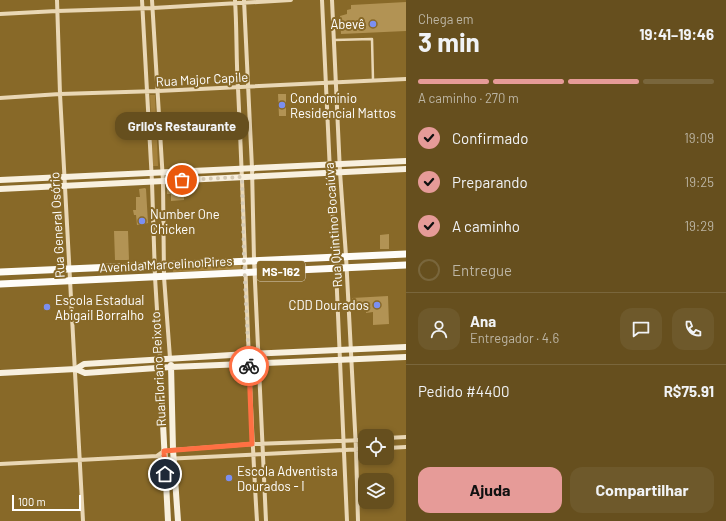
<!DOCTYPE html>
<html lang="pt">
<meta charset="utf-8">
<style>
:root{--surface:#664f1e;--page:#6e592b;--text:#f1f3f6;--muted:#bcb5a4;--line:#79663c;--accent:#e69b98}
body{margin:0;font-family:Barlow,sans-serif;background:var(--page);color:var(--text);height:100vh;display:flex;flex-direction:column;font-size:15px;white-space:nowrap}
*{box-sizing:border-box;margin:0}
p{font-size:13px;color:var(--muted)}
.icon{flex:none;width:22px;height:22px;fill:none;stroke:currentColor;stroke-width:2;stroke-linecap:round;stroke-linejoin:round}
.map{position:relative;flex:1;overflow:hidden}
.sheet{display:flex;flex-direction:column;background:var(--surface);width:320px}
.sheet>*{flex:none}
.fabs{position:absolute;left:358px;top:429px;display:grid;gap:8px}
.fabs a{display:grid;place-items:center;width:36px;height:36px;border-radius:8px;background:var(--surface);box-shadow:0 2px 6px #0003;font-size:20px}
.scale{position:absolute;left:12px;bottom:10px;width:69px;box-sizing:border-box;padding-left:4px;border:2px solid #fff;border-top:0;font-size:11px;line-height:14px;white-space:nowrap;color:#fff;-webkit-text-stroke:3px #886928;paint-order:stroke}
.pin{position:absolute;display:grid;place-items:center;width:34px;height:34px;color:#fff;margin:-17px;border:2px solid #fff;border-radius:50%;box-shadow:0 1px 4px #0007}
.courier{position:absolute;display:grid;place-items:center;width:40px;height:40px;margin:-20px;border:3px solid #ff7043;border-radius:50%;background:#fff;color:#222;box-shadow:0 1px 5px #0007}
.bubble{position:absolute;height:28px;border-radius:12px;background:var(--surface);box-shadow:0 2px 6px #0003;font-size:13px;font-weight:700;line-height:28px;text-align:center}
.headline em{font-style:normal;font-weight:700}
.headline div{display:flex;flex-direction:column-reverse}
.headline{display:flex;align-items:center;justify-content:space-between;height:68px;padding:0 12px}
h1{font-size:26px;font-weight:700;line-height:30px}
.bar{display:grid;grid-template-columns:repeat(4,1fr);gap:6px 4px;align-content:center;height:48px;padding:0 12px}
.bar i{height:5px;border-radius:3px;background:var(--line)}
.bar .current{background:var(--accent)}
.bar p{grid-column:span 4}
.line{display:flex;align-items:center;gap:10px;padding:0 12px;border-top:1px solid var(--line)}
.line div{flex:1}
.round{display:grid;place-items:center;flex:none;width:42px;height:42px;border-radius:12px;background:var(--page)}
ol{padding:0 12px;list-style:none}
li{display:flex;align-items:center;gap:12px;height:44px}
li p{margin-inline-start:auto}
li .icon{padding:4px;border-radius:50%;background:var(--accent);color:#111;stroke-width:4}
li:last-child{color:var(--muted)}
li i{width:22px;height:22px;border:2px solid var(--line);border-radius:50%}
.action{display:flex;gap:8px;margin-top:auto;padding:8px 12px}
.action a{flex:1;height:46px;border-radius:12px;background:var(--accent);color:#111;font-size:16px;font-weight:700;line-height:46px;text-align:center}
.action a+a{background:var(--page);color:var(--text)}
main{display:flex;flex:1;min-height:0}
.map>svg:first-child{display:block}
.green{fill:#a5823c}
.building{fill:#b29354}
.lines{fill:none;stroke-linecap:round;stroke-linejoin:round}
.lane{stroke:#e9d7b5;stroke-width:2.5}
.street{stroke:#e9d7b5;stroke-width:4}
.secondary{stroke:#f8f0df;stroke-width:6}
.primary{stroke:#fefcf7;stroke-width:7}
.done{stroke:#d5cab4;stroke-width:4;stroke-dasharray:0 7.2}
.route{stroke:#ff7043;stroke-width:5}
.poi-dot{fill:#7b8ff1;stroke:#886928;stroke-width:1.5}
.labels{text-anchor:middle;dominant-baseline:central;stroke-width:4;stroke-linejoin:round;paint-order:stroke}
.shield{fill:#886928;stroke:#dbd2be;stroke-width:1}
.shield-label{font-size:12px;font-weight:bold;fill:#fff}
.poi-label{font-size:13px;fill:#fff;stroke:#886928;text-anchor:start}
.street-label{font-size:13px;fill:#fff;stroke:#886928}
</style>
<main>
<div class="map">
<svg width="406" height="521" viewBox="0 0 406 521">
<rect width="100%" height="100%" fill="#886928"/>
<path class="green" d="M150,95H155L158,166H153Z
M241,265V269L173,272V269Z"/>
<path class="building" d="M406,2V31L341,34L340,16L347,14V10L351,9V5Z
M278,94H286V116H279Z
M184,186V200L171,201V194H167V188Z
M145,188L146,189L148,223L137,225L136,215H134L133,210H136V197H140L139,189Z
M114,231H128L129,260H115Z
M389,234V249H380V235Z
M388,296L389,324L373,325V312L366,313V307H352V298Z"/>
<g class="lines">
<path class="lane" d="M334,40L372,39L373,80"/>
<path class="street" d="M57,0L60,94L83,521
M142,0L152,182L155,277L160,359
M152,0L163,181L164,277L170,358
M235,0C237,29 236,59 238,88C245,232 248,377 257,521
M244,0L252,168L254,260L266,521
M322,0L330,172L336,269L347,521
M332,0L340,172L346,256L356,449L358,521
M0,14L57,11L153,8L291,0
M0,98L60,94L158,91L406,79
M387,438L406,437
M387,448L406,447
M157,456L164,451L173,450L252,444L365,440
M0,464L157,456L164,459L365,449"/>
<path class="secondary" d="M0,180L406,161
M0,189L406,169
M160,365L168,521
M171,365L173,450L178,521
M76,369L85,373L171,367L406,357
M0,373L76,369L84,364L248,354L406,347"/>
<path class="primary" d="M0,272L406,254
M0,284L406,265"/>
</g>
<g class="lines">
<path class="done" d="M182,180L242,177L244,260L249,366"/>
<path class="route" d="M165,474L164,451L252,444L249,366"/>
</g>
<g class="poi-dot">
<circle cx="373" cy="24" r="4"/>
<circle cx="282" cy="105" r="4"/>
<circle cx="142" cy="221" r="4"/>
<circle cx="377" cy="305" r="4"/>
<circle cx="47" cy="307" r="4"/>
<circle cx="229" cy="478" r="4"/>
</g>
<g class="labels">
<rect class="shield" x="257" y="261" width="48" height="20" rx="3"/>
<g class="shield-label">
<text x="281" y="271">MS-162</text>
</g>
<g class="poi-label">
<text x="365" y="24" text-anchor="end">Abevê</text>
<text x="290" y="98">Condomínio<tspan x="290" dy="15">Residencial Mattos</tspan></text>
<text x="150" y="214">Number One<tspan x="150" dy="15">Chicken</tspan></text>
<text x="55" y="300">Escola Estadual<tspan x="55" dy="15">Abigail Borralho</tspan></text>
<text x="369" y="305" text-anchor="end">CDD Dourados</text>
<text x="237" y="471">Escola Adventista<tspan x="237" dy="15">Dourados - I</tspan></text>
</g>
<g class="street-label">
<text transform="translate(202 79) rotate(-3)">Rua Major Capile</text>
<text transform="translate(57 225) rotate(-93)">Rua General Osório</text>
<text transform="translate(333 225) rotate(-94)">Rua Quintino Bocaiúva</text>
<text transform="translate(166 264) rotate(-3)">Avenida Marcelino Pires</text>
<text transform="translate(158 369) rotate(-93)">Rua Floriano Peixoto</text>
</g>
</g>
</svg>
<div class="fabs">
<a><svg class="icon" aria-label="locate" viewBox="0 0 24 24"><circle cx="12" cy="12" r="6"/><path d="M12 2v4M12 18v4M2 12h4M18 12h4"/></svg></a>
<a><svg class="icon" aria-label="layers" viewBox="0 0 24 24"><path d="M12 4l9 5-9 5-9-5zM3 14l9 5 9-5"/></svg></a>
</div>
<div class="scale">100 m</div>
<div class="pin" style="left:182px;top:180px;background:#ea580c"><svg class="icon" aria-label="bag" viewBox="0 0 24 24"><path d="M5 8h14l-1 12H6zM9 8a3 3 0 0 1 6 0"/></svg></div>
<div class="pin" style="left:165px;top:474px;background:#1f2937"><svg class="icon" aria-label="home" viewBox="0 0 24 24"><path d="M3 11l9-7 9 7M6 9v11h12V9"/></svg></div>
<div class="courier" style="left:249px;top:366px"><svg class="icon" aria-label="bike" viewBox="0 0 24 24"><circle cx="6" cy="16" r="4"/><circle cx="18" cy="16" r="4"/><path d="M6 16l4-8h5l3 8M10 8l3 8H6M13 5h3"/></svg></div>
<div class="bubble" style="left:115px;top:112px;width:134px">Grilo's Restaurante</div>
</div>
<section class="sheet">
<div class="headline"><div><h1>3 min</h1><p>Chega em</p></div><em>19:41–19:46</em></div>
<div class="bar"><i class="current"></i><i class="current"></i><i class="current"></i><i></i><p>A caminho · 270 m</p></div>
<ol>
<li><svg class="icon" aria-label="check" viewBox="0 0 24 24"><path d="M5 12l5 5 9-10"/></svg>Confirmado<p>19:09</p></li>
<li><svg class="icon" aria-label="check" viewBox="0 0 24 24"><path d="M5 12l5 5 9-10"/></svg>Preparando<p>19:25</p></li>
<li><svg class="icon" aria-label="check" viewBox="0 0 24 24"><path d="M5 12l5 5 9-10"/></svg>A caminho<p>19:29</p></li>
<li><i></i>Entregue</li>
</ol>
<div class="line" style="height:72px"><a class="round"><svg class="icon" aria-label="person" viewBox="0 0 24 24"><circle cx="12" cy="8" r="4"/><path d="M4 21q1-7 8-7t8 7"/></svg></a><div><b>Ana</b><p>Entregador · 4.6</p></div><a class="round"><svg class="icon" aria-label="chat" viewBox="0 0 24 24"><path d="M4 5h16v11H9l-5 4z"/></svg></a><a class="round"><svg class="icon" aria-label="phone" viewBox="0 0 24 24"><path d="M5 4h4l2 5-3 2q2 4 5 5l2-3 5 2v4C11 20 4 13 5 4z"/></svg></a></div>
<div class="line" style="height:52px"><div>Pedido #4400</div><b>R$75.91</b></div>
<div class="action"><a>Ajuda</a><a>Compartilhar</a></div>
</section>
</main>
